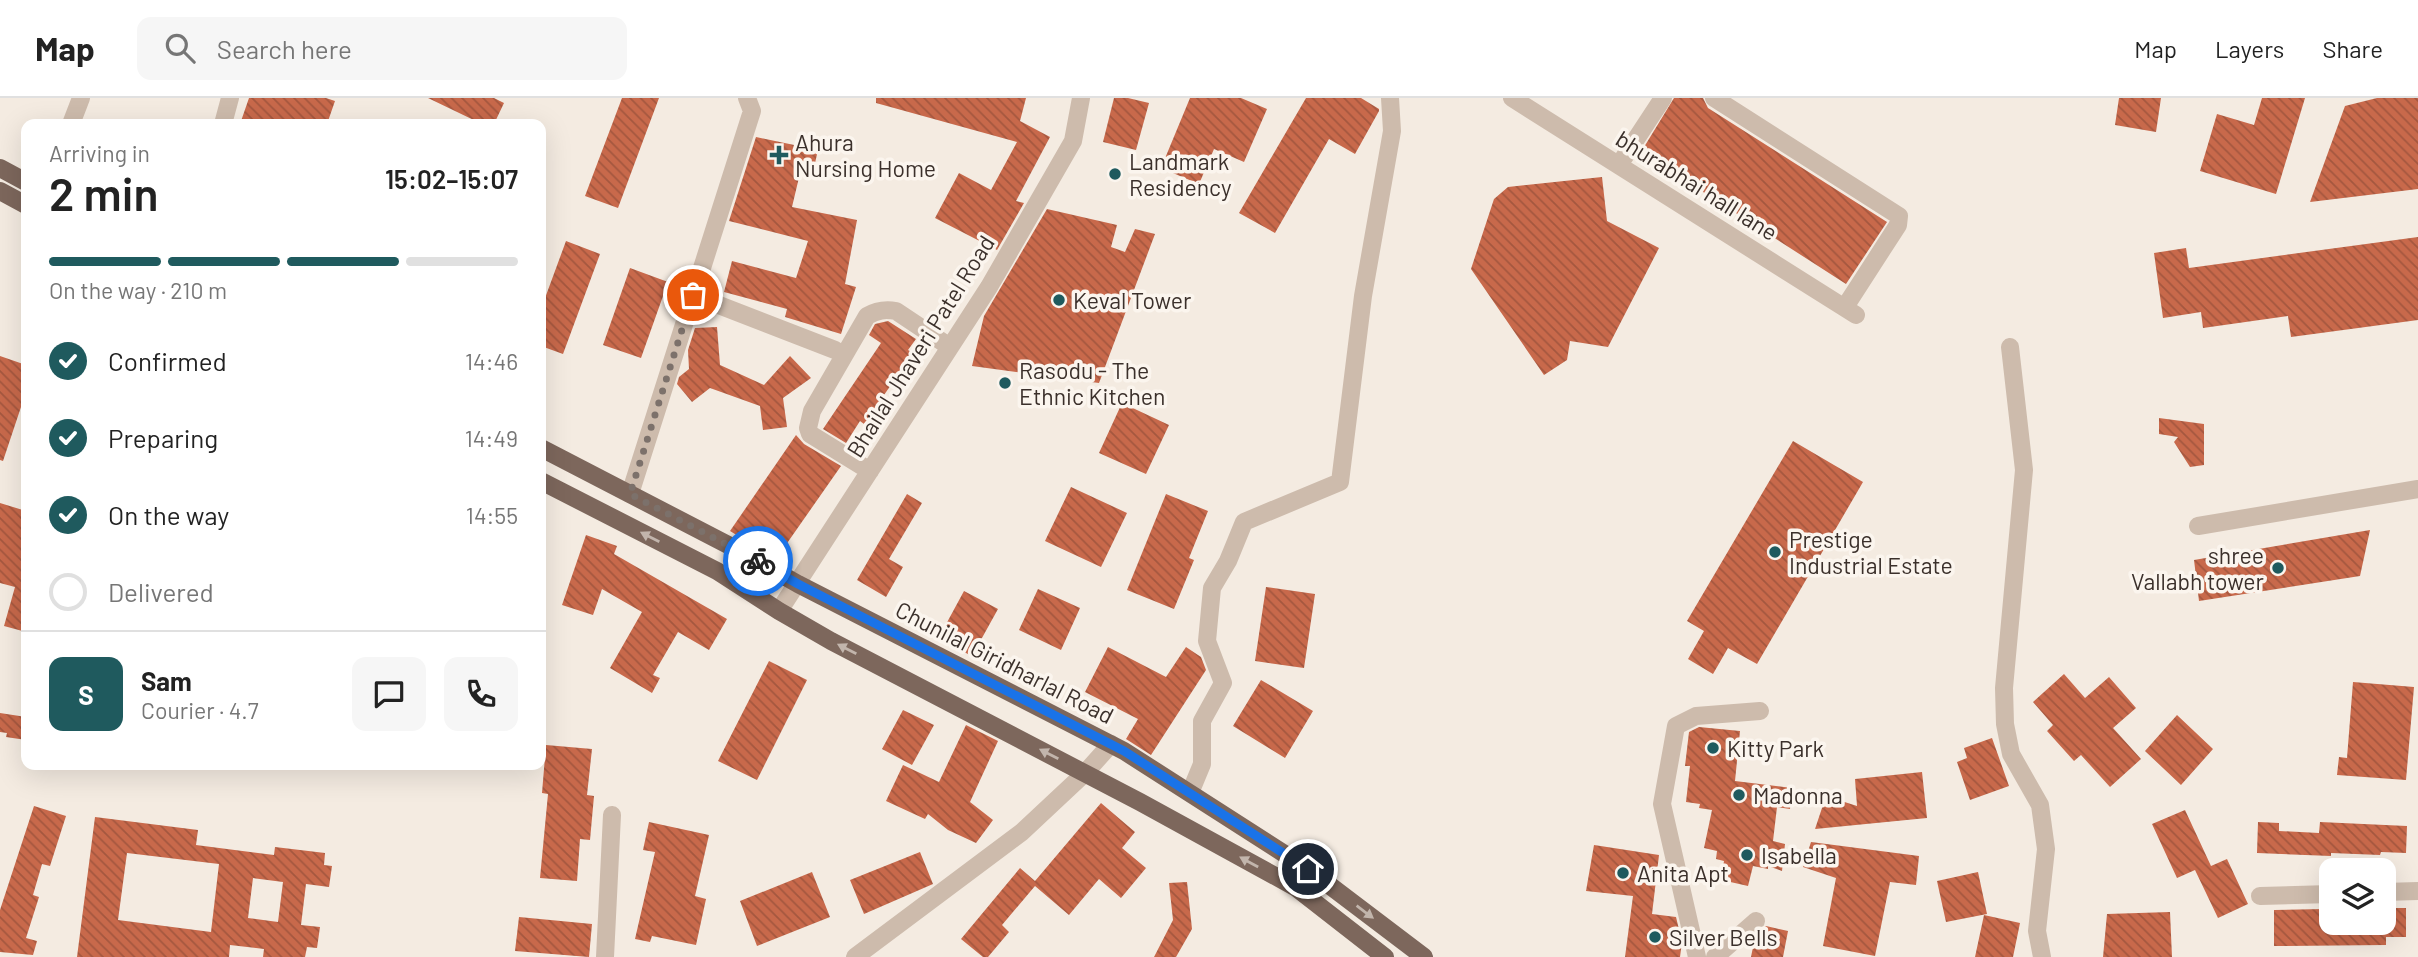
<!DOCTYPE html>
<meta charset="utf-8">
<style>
:root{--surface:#fff;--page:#f6f6f6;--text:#222;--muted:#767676;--line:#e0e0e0;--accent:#1f5a5e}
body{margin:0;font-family:Barlow,sans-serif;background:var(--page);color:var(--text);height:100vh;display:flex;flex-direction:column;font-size:26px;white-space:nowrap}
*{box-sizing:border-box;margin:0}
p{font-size:23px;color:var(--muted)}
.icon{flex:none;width:38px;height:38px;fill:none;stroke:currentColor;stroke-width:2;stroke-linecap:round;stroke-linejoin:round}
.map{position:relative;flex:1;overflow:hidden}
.side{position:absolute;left:21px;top:21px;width:525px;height:651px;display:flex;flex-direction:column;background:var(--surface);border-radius:14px;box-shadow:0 7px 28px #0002}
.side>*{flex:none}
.tools{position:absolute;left:2319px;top:760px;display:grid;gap:14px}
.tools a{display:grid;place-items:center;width:77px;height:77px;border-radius:14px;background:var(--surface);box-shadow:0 7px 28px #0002;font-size:35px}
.pin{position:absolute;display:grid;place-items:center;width:60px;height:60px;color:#fff;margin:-30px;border:4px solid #fff;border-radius:50%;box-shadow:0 2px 7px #0007}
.courier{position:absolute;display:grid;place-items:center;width:70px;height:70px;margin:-35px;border:5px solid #1a73e8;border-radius:50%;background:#fff;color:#222;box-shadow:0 2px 9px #0007}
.headline em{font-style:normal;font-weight:600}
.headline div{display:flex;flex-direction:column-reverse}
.headline{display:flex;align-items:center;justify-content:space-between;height:119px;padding:0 28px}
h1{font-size:46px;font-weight:600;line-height:52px}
.bar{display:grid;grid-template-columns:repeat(4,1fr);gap:10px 7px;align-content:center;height:84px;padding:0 28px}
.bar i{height:9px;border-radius:5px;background:var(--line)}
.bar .on{background:var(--accent)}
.bar p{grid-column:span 4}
.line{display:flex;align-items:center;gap:18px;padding:0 28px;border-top:2px solid var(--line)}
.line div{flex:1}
.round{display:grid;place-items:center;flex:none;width:74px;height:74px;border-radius:14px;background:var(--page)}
ol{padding:0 28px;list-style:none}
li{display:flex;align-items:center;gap:21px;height:77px}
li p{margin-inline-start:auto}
li .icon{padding:7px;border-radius:50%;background:var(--accent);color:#fff;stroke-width:4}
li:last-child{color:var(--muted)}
li i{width:38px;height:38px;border:4px solid var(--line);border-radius:50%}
header{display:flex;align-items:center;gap:42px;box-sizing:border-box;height:98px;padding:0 35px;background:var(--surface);border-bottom:2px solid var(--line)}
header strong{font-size:33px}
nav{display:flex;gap:38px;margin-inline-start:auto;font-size:24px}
.search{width:490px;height:63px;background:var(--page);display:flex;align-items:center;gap:18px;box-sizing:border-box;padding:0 24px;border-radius:14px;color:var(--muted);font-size:26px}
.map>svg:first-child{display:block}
.building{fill:url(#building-back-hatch);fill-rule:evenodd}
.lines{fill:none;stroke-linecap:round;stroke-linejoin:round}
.minor{stroke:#cdbbac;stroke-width:18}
.major{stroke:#7d675c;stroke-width:18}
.oneway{fill:#c2b5ac}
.done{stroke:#7c716b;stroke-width:7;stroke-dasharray:0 12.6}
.route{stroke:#1a73e8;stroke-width:9}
.poi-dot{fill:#1f5a5e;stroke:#fbf5ee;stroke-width:2.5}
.labels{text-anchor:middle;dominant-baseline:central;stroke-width:7;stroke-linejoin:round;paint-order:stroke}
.poi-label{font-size:23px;fill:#3b302b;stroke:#fbf5ee;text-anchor:start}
.street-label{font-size:23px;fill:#3b302b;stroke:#fbf5ee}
</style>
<header>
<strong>Map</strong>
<div class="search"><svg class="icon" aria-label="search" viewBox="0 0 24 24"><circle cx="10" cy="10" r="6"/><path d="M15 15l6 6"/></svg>Search here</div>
<nav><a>Map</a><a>Layers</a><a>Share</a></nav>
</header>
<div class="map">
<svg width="2418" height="859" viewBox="0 0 2418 859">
<defs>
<pattern id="building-back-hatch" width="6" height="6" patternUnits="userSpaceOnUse" patternTransform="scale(1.75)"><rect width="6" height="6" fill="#c8694b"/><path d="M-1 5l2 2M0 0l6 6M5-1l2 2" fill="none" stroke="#a4573f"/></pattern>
</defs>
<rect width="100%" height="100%" fill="#f4ebe1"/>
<path class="building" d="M249,0H326L335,3L327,26H240Z
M428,0H494L504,5L494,26H482Z
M622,0H659L618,110L585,98Z
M876,0H1026L1020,23L1050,39L1016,103L1024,105L997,152L935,120L959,75L991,92L1017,44L876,5Z
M1114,0H1128L1149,5L1136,52L1103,44Z
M1190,0H1241L1267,11L1244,64L1214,51L1199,86L1161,70Z
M1306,0H1361L1379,11V13L1355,56L1329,41L1275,135L1239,115Z
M1674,0H1703L1708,10L1887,124L1846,186L1641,54Z
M2119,0H2161L2156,34L2115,27Z
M2262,0H2305L2276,96L2200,73L2217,16L2254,27Z
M2377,0H2418V91L2310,104L2345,8Z
M756,39L818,52L813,74L801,71L792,109L857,122L845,186L856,189L841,236L785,219L787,211L724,194L732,163L796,180L808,143L729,123Z
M1602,79L1607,123L1659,150L1608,249L1570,243L1567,262L1544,277L1471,171L1494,101L1508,89Z
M1047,111L1117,127L1111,149L1125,154L1135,131L1155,136L1099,285L972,268L984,218Z
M2418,139V222L2291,239L2288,218L2203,230L2201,214L2163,220L2154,155L2186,150L2189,170Z
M566,143L600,156L563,256L541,248V211Z
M630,170L668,184L641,260L603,247Z
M888,223L916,241L908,252L913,255L864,326L860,323L846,345L823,331L881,245L869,237L875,226Z
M717,229L720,267L764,287L790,258L811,280L783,300L787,329L763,332L760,308L710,290L692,304L677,286L679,279L689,271L688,252L695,230Z
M0,258L26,267V294L3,363L0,362Z
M1122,305L1169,327L1146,376L1099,355Z
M2159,320L2204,326V367L2190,369L2174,344L2178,339L2159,336Z
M796,337L804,346L841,368L776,461L730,433Z
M1793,343L1863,384L1757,566L1728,550L1713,576L1688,561L1704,533L1687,523Z
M1071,389L1127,415L1101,469L1045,443Z
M907,396L922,405L889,461L903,469L886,499L857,482Z
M1166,396L1208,413L1189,460L1194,462L1174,511L1127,492Z
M0,405L26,413V534L4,528L15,489L0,485Z
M2370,432L2360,478L2199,503L2194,462Z
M586,437L617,448L614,456L727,521L709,552L678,534L653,577L660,580L652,595L610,570L642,514L602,491L593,517L562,507Z
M1266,489L1315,496L1304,570L1255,563Z
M1038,491L1080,510L1061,552L1019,532Z
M964,493L998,511L972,558L938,541Z
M1108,549L1166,579L1186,549L1201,559L1206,572L1151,657L1126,641L1138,621L1085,594Z
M769,563L807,582L757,682L718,663Z
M2064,576L2085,600L2109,579L2136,610L2113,630L2141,661L2110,689L2081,657L2074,663L2047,633L2053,627L2033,604Z
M1261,582L1313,613L1285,660L1233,628Z
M2353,584L2414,589L2406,682L2337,677L2339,659L2347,660Z
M903,612L934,627L912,667L882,651Z
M0,615L26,619V642L6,639L7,635L0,634Z
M2177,617L2213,651L2181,687L2145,653Z
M966,627L998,643L970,704L993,722L976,745L948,732L928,716L925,721L886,703L903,667L939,684Z
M1699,629L1740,633L1735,683L1792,690L1790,711L1777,709L1773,743L1785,746L1782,773L1768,768V771L1753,768L1748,788L1726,783L1729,770L1723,769L1724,763L1716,761L1717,753L1704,750L1712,712L1699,710L1700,706L1686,704L1690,668H1685L1689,634Z
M1992,640L2009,688L1970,702L1957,664L1967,660L1964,650Z
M546,647L592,651L587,697L594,698L590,742L580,741L577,783L540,780L548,696L542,695Z
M1922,674L1927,720L1815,731L1826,698L1857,708L1855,681Z
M1101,705L1135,734L1122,750L1146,770L1121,800L1099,781L1069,817L1035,788L1002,827L1009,834L988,859H983L961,841L1020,770L1035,783Z
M34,708L66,718L50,768L42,766L33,797L39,799L26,840L37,843L33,857L0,854V812Z
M2185,712L2211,768L2227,761L2248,806L2218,820L2195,772L2177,780L2152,726Z
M95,719L198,732L196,747L274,757L275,749L325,755L324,767L332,768L329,789L306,786L301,827L320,829L317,850L307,849L305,859H263L264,851L230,847L229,859H77ZM127,755L219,766L211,834L118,822ZM253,780L283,784L278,824L248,820Z
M649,724L709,737L695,798L706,801L696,847L652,838L650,844L635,841L655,754L643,752Z
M2258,724L2279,725V733L2319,735L2320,724L2407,728L2406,755L2381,754L2380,757L2331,755V758L2257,755Z
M1811,744L1919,758L1916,787L1890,784L1875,858L1823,848L1836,780L1803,769Z
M1594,747L1659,757L1652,816L1676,819L1682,844L1680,859H1625L1633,798L1586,793Z
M920,754L933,786L864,816L850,782Z
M812,774L830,819L757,848L740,803Z
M1978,774L1987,816L1946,824L1937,783Z
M1187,784L1192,831L1176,859H1154L1173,822L1169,785Z
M2384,810H2406V839H2386V847L2274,848V812L2324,811V816H2331V824H2384Z
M2170,814L2172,859H2103L2107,816Z
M1984,817L2020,825L2013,859H1975Z
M519,819L592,826L589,859L515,853Z
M1766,828L1788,833L1783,859H1751L1755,839Z"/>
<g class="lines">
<path class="minor" d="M1512,0L1856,217
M1714,0L1899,118L1898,127L1845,209
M71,26L81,0
M223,26L230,0
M1619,67L1663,0
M693,197L835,252
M2010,249L2024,372L2004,590L2005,626L2011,656L2040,707L2046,751L2037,833L2042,859
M870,373L810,336L808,330L812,313L867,218C877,212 885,211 896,213L950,249
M630,396L752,13L747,0
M2198,428L2418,391
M779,513L989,189L1073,43L1081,0
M1190,695L1202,666V623L1223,585L1207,543L1212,490L1228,463L1244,424L1340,384L1363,198L1392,33L1390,0
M2384,794L2418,793
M2260,798L2331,796
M605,859L612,717
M855,859L1022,734L1085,675L1111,646
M1697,859L1662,706L1676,628L1696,618L1760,613
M1715,859L1756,823"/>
<path class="major" d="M0,70L26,84
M0,93L26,107
M541,350L734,450L798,486L1124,653L1308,771L1424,859
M541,383L717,473L779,513L831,543L1140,704L1295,789L1385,859"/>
</g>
<defs><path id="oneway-solid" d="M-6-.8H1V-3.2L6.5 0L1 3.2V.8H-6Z" transform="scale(1.75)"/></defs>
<g class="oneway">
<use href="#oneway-solid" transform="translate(650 439) rotate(-153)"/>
<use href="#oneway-solid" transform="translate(847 551) rotate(-153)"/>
<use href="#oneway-solid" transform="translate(1049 656) rotate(-153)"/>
<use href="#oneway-solid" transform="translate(1249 764) rotate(-151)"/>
<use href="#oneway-solid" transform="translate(1365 814) rotate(37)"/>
</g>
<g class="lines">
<path class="done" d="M693,197L630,396L758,463"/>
<path class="route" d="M758,463L798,486L1124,653L1308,771"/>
</g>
<g class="poi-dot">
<path d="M775.5 46.5h7v7h7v7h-7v7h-7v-7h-7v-7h7z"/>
<circle cx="1115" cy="76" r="7"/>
<circle cx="1059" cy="202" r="7"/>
<circle cx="1005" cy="285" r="7"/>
<circle cx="1775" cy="454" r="7"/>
<circle cx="2278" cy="470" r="7"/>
<circle cx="1713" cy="650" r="7"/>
<circle cx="1739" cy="697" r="7"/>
<circle cx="1747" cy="757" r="7"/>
<circle cx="1623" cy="775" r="7"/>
<circle cx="1655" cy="839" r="7"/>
</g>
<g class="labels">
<g class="poi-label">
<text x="795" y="44">Ahura<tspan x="795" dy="26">Nursing Home</tspan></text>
<text x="1129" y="63">Landmark<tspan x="1129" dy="26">Residency</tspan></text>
<text x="1073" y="202">Keval Tower</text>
<text x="1019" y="272">Rasodu - The<tspan x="1019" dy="26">Ethnic Kitchen</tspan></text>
<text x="1789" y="441">Prestige<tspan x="1789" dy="26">Industrial Estate</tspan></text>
<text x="2264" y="457" text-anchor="end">shree<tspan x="2264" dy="26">Vallabh tower</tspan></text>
<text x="1727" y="650">Kitty Park</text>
<text x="1753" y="697">Madonna</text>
<text x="1761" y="757">Isabella</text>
<text x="1637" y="775">Anita Apt</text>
<text x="1669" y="839">Silver Bells</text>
</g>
<g class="street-label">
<text transform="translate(1697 87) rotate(32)">bhurabhai hall lane</text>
<text transform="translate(920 248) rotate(-58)">Bhailal Jhaveri Patel Road</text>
<text transform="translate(1005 564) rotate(27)">Chunilal Giridharlal Road</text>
</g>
</g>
</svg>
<div class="tools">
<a><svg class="icon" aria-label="layers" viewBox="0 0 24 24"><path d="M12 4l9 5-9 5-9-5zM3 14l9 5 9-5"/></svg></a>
</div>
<div class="pin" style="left:693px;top:197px;background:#ea580c"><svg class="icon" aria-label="bag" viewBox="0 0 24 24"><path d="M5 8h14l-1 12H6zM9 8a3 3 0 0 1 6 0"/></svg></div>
<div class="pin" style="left:1308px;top:771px;background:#1f2937"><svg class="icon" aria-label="home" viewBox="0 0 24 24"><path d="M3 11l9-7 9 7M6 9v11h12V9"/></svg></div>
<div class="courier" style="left:758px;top:463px"><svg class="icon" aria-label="bike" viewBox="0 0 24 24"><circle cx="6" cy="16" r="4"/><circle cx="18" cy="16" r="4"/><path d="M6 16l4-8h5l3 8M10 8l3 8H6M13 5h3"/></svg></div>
<section class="side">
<div class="headline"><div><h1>2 min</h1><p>Arriving in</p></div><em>15:02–15:07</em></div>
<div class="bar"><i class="on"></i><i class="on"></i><i class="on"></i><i></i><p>On the way · 210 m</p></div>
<ol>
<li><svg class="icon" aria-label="check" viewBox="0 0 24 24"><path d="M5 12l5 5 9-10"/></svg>Confirmed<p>14:46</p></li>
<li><svg class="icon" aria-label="check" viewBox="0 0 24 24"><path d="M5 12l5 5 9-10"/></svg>Preparing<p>14:49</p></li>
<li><svg class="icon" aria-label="check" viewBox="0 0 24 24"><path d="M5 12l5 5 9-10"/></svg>On the way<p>14:55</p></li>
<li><i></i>Delivered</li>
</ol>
<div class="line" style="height:126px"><b class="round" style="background:var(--accent);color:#fff">S</b><div><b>Sam</b><p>Courier · 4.7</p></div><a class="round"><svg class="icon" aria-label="chat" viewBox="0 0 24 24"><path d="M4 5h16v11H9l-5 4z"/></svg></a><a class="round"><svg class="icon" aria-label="phone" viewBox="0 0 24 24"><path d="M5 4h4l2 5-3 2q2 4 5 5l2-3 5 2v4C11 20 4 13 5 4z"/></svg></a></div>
</section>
</div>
